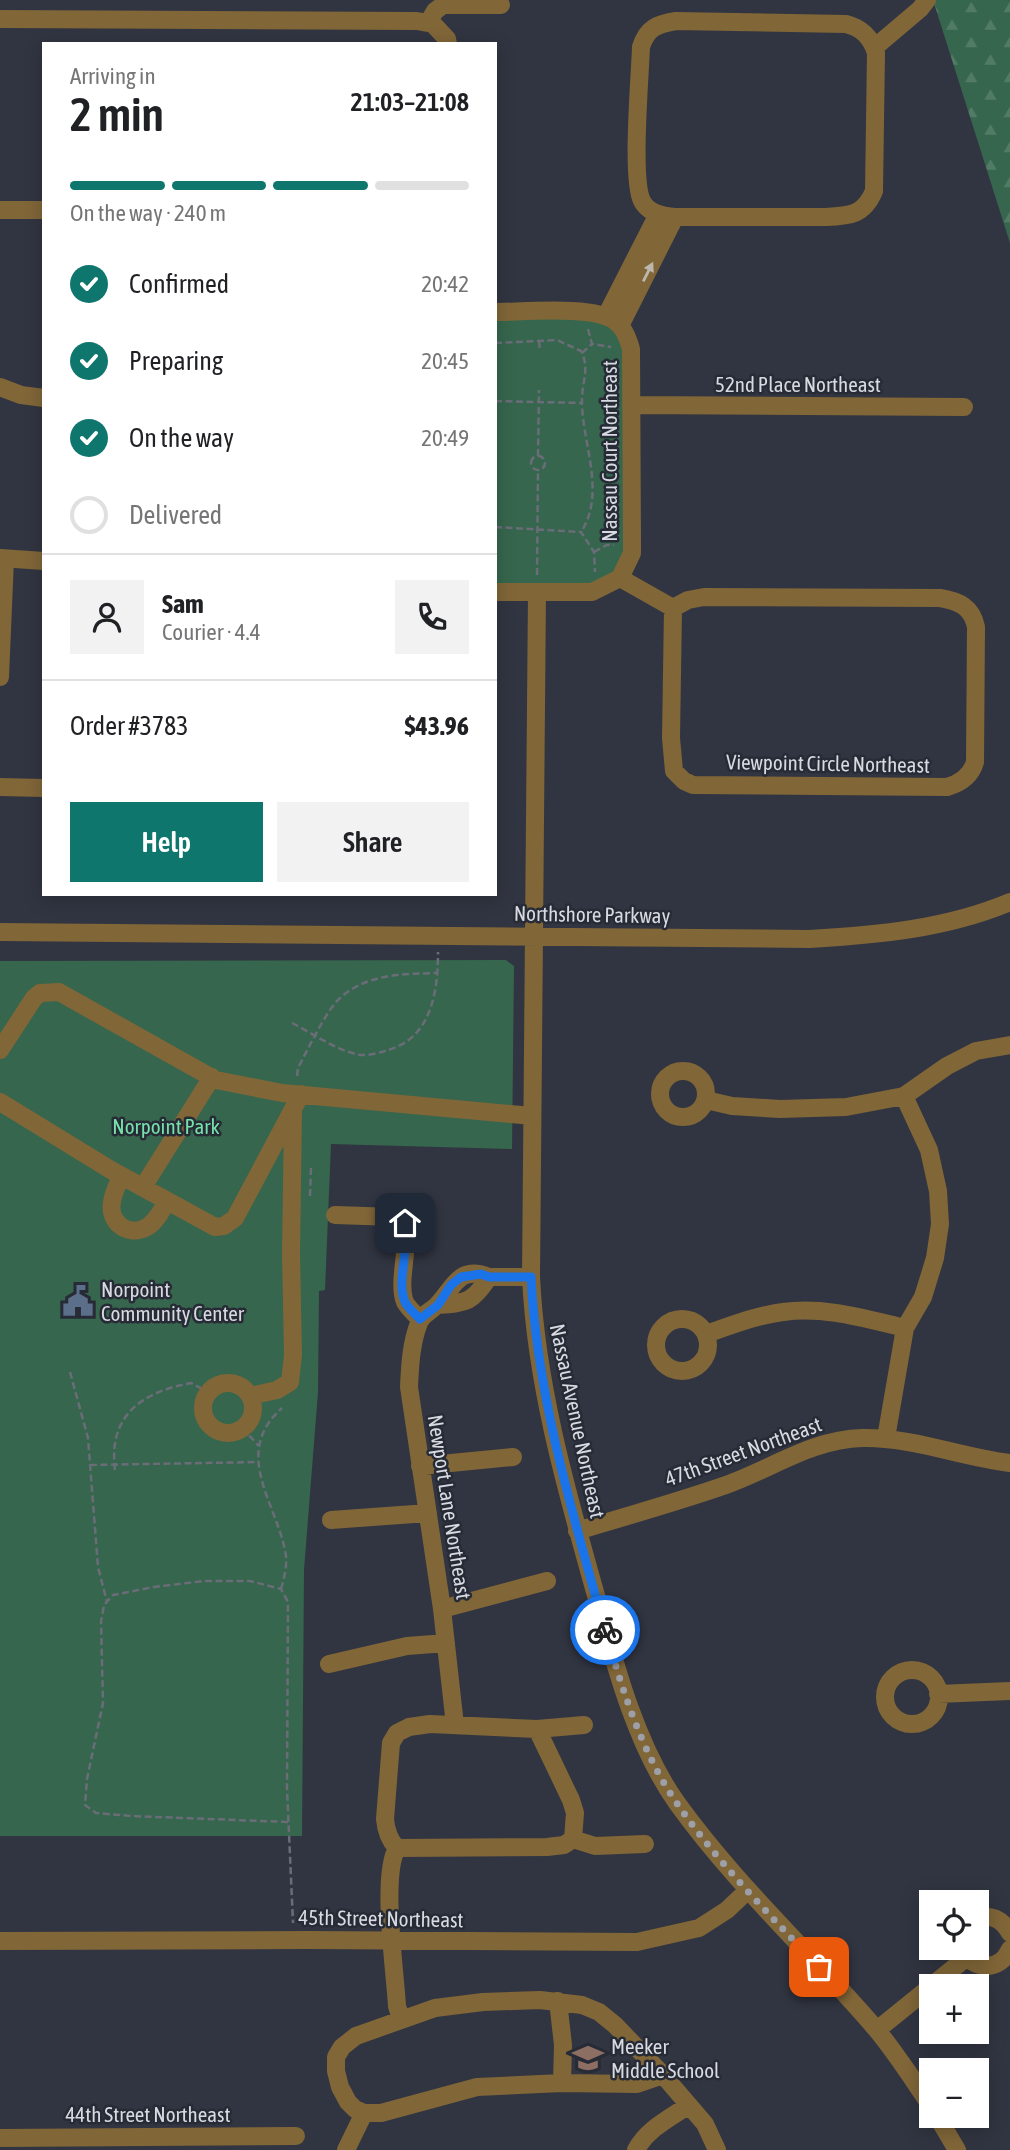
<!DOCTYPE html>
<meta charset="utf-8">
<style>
:root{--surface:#fff;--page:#f2f2f2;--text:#202124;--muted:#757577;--line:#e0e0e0;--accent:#0f766e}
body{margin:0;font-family:"Asap Condensed",sans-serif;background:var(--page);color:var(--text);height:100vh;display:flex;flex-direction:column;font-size:26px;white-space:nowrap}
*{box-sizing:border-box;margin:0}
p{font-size:23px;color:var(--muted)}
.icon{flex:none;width:38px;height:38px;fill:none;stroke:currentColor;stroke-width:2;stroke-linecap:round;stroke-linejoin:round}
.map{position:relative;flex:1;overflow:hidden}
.drawer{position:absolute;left:42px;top:42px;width:455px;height:854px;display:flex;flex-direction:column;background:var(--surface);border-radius:0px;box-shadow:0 4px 18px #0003}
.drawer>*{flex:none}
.buttons{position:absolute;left:919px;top:1890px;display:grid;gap:14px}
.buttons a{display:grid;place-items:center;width:70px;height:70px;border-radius:0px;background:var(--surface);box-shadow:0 4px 18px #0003;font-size:35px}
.pin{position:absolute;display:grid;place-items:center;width:60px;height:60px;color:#fff;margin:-30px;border-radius:14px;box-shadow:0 4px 10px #0006}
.courier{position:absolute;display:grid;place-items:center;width:70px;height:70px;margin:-35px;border:5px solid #1a73e8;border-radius:50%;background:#fff;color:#222;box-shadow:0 2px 9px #0007}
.summary em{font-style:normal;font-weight:600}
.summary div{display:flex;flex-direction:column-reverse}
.summary{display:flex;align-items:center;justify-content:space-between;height:119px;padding:0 28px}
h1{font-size:46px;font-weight:600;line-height:52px}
.bar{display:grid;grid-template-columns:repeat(4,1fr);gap:10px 7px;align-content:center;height:84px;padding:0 28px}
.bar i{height:9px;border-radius:5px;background:var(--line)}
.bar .current{background:var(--accent)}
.bar p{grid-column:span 4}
.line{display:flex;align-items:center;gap:18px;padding:0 28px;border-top:2px solid var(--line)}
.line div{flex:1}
.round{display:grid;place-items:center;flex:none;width:74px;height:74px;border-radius:0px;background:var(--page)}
ol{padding:0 28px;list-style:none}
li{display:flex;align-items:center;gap:21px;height:77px}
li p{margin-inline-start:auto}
li .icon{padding:7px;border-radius:50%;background:var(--accent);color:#fff;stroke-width:4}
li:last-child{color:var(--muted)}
li i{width:38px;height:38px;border:4px solid var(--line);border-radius:50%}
.button{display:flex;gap:14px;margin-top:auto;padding:14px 28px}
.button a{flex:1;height:80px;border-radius:0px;background:var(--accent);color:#fff;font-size:28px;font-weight:600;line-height:80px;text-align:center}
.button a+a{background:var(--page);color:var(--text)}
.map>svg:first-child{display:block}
.forest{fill:url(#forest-firs)}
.park{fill:#36664d}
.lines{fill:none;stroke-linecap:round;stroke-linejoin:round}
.path{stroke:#6a6d78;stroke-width:2.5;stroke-dasharray:7 3.5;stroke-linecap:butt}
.minor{stroke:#816638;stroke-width:18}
.oneway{fill:#bdb7ae}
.done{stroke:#9da0a9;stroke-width:7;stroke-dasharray:0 12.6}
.route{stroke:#1a73e8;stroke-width:9}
.labels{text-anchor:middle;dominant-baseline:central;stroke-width:5;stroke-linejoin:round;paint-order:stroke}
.street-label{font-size:21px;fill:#d7dae1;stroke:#272b36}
.park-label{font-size:21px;fill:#75e2aa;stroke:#272b36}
.poi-label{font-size:21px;fill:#d7dae1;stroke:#272b36;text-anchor:start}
</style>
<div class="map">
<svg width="1010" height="2150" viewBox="0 0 1010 2150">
<defs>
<pattern id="forest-firs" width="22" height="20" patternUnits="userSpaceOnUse" patternTransform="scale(1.75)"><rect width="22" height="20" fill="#36664d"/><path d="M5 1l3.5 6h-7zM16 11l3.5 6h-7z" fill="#527b66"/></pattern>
</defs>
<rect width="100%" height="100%" fill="#313541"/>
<path class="forest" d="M933,0H1010V243Z"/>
<path class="park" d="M495,312H590L628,338L632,553L620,578L592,592H495Z
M506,960L514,966L512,1149L331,1144L325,1290L319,1291L318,1392L304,1570L302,1836H0V961Z"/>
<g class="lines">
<path class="path" d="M588,329L592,344L611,347
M539,341L540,351
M495,343L557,340L581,351C590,368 582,382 582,399C581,441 607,492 581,532
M582,353L592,344
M495,401L582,403
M538,456L539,390
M531 463a7 7 0 1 1 14 0a7 7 0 1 1-14 0Z
M495,527L581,532L594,552L595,572
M594,552L607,545H614
M537,575L538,470
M292,1023C312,1033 334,1049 356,1054C366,1057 378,1053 388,1050C432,1038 438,990 438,952
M297,1076L298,1068C307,1051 327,1009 340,998C368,973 404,974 438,973
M310,1196L311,1167
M70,1372L88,1438L98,1567L107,1602
M242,1428L259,1446
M90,1465L258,1462
M115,1470C108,1415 142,1392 191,1383L208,1392
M281,1589C284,1578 287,1567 286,1556C279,1506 230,1454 282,1408
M288,1822L131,1816L96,1813L85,1805L87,1779L103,1703L101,1622L104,1605L113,1595L154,1587L204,1581H250L281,1589L288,1602L287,1789L293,1923"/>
<path class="minor" d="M0,19L417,21L433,24L447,39L448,44
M676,21L846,24C862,28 871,37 876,53L874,191C864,215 850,216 826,217H675C663,216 648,213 642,201C631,179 640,77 641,47C647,28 657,24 676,21Z
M428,23L435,11L443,5H501
M874,48L920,9L927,0
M0,210H44
M495,312C522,312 595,305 615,321C624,327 628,338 631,349L632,545V553L620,578L592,592H495
M606,316L658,214
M620,326L675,217
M0,387L21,395L44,398
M631,405L964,407
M0,558L44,561
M620,578L673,608
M537,592L531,1277C536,1384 566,1489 595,1592C614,1661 635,1744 677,1803C736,1885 810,1952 876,2029C896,2053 913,2080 931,2106
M704,597L940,598C959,601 972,607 976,627L975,762C971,776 961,783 947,787L693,785L684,781L674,771L671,738L673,608L688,600Z
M0,677L5,559
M0,787L44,788
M0,932L809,939C877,935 946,929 1010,902
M0,1050L34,998L40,993L59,992L216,1080L282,1093L532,1116
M660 1094a23 23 0 1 1 46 0a23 23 0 1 1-46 0Z
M706,1100L732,1106L780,1109L846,1107L904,1096L947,1066L976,1051L1010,1045
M0,1102L111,1170L215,1227L224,1226L235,1218L301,1094
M121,1176C118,1184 113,1193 112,1202C108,1222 128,1238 147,1227C156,1222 162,1210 167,1201
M143,1187L212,1077
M335,1215L395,1217L405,1223C410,1247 397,1282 405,1302C408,1308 415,1314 420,1319
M489,1277H531
M438,1305C467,1303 473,1302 489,1277C459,1265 454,1287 438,1304C432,1311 422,1314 419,1323C411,1343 410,1366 409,1387L442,1609L455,1725
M656 1345a26 26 0 1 1 52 0a26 26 0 1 1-52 0Z
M706,1334C730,1326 757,1315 783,1312C824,1306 866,1319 905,1328
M203 1408a25 25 0 1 1 50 0a25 25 0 1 1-50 0Z
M250,1396L277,1390L290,1382L293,1355L291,1253L293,1112
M886,1438L905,1328L923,1297L935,1258L940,1224L938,1191L929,1150L904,1096
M420,1466L513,1457
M331,1520L428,1513
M577,1531C627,1516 677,1502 726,1485C771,1469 813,1439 862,1438C912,1437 961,1457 1010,1463
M442,1609L547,1581
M329,1664L407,1646L446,1643
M885 1697a27 27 0 1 1 54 0a27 27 0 1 1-54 0Z
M938,1694L1010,1691
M573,1839L595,1846L645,1844
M397,1848C389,1840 386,1831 385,1819L391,1743L397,1733L409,1727L430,1724L537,1729L584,1725
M397,1848L547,1847L564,1845L573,1839L575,1813L571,1800L537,1729
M397,1848C381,1876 395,1970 397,2006L401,2019
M976,1918C992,1914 1002,1919 1010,1933
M0,1941L308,1940L637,1942L699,1928L727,1910L747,1891
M962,1950C973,1971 1000,1972 1010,1949
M558,2001L563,2045L562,2083
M877,2030L966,1958
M663,2075L637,2084L562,2083L477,2087L381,2113H364L355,2109L348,2102L340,2087L336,2071V2057L342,2047L356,2036L435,2008L483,2002L540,2000L582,2005L599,2012L615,2025L663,2075L705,2124L717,2150
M937,2116L957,2150
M0,2138L296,2136
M346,2150L364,2113
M636,2150C647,2129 670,2118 689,2105"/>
</g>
<defs><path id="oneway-solid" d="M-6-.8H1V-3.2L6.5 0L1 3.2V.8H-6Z" transform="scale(1.75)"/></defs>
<use class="oneway" href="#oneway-solid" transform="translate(648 272) rotate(-63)"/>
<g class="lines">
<path class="done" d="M605,1630C622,1688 641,1751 676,1802C717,1862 769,1914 819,1967"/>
<path class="route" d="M405,1223C410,1248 396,1281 405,1302C408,1308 415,1314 420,1319L438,1305L451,1285L461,1277L481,1274L489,1277H531C537,1397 573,1515 605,1630"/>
</g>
<defs>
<symbol id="civic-bare" viewBox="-9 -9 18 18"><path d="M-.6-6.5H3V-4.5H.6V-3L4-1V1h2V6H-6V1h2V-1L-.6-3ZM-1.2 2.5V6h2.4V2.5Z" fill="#5c6f8a" stroke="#272b36" stroke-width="2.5" paint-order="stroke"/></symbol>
<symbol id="school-bare" viewBox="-9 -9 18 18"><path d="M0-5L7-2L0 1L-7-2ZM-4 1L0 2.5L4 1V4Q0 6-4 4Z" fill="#8d6e63" stroke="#272b36" stroke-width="2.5" paint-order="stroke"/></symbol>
</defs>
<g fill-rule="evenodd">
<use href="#civic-bare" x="56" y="1279" width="44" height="44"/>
<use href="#school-bare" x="566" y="2036" width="44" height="44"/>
</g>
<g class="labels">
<g class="street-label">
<text x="798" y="384">52nd Place Northeast</text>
<text transform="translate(609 451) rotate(-90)">Nassau Court Northeast</text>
<text transform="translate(828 763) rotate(1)">Viewpoint Circle Northeast</text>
<text transform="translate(592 914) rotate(1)">Northshore Parkway</text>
<text transform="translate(578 1421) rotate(78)">Nassau Avenue Northeast</text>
<text transform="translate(743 1451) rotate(-20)">47th Street Northeast</text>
<text transform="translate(450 1507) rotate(81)">Newport Lane Northeast</text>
<text transform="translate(381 1918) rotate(1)">45th Street Northeast</text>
<text x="148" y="2114">44th Street Northeast</text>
</g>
<g class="park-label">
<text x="166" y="1126">Norpoint Park</text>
</g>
<g class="poi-label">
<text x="101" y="1289">Norpoint<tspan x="101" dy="24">Community Center</tspan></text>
<text x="611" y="2046">Meeker<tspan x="611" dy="24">Middle School</tspan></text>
</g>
</g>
</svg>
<div class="buttons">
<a><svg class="icon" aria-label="locate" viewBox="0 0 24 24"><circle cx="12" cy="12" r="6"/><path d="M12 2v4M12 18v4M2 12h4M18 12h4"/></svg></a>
<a>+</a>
<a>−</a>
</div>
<div class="pin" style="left:819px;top:1967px;background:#ea580c"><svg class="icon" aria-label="bag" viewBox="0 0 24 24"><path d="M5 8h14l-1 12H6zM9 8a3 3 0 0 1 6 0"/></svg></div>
<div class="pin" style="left:405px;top:1223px;background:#1f2937"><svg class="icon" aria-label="home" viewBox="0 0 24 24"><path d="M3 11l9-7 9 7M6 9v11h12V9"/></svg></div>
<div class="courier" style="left:605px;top:1630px"><svg class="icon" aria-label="bike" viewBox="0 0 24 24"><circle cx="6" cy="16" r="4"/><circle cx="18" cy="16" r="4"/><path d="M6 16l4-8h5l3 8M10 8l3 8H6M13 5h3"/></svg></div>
<section class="drawer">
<div class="summary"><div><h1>2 min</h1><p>Arriving in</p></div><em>21:03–21:08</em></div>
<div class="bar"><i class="current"></i><i class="current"></i><i class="current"></i><i></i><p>On the way · 240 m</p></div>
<ol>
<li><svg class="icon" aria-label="check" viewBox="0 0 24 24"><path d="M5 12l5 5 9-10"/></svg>Confirmed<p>20:42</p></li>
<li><svg class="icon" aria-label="check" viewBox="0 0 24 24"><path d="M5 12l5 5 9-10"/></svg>Preparing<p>20:45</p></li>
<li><svg class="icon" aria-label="check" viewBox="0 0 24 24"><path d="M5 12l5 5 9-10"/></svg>On the way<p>20:49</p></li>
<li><i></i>Delivered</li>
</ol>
<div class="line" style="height:126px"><a class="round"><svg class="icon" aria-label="person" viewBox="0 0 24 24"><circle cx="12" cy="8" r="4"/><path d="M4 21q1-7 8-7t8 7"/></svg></a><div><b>Sam</b><p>Courier · 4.4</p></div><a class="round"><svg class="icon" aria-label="phone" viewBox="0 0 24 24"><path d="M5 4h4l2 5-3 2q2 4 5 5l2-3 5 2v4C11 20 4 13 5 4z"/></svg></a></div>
<div class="line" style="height:91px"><div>Order #3783</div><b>$43.96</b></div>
<div class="button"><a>Help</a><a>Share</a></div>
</section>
</div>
